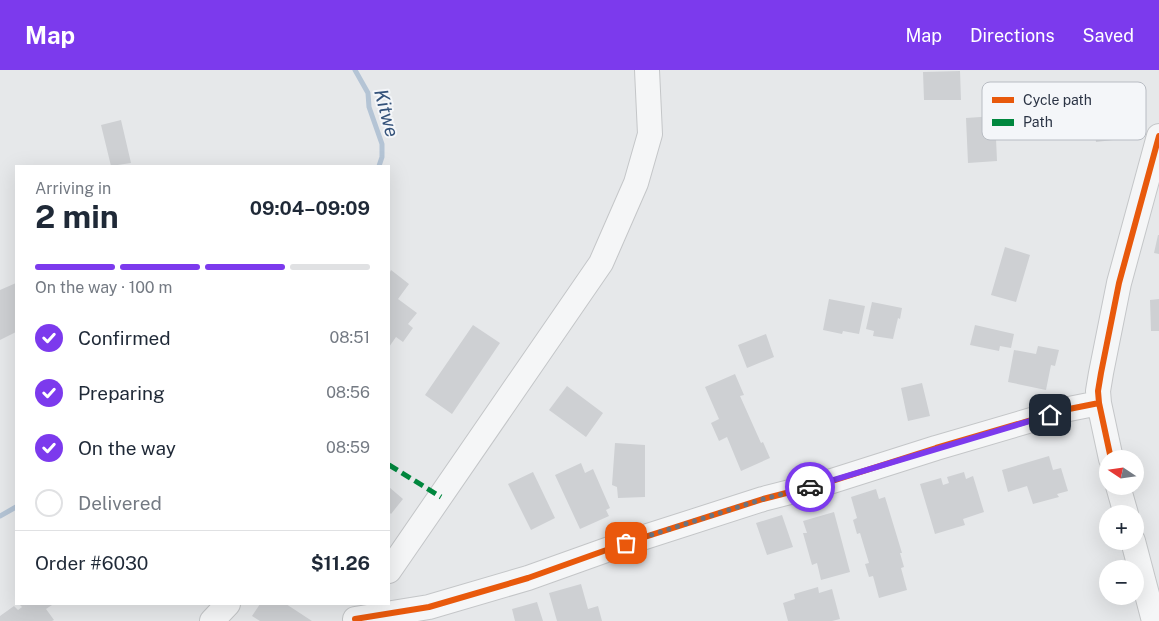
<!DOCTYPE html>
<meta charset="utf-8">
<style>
:root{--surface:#fff;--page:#f6f6f7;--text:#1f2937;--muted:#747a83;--line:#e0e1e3;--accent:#7c3aed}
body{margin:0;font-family:"Public Sans",sans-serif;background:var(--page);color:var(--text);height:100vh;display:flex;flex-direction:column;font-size:19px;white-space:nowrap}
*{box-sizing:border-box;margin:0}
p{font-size:16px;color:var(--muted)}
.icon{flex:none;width:28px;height:28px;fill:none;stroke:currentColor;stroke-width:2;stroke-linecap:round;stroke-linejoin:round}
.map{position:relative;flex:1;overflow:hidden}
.drawer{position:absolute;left:15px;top:95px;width:375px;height:440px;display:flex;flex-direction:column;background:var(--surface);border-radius:0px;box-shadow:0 5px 20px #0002}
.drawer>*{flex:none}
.needle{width:32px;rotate:283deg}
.buttons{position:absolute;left:1099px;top:380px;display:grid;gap:10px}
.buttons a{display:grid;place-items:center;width:45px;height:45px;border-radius:50%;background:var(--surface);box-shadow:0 5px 20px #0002;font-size:25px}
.pin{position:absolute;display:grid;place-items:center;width:42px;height:42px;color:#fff;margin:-21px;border-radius:10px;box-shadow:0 2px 8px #0006}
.courier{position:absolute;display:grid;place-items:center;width:50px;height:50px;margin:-25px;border:4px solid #7c3aed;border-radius:50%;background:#fff;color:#222;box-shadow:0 1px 6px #0007}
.headline em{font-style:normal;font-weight:700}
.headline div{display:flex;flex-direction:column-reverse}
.headline{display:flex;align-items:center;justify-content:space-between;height:85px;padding:0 20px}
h1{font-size:32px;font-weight:700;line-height:38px}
.bar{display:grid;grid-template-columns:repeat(4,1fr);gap:8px 5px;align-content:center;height:60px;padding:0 20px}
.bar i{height:6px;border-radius:4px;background:var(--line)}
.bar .current{background:var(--accent)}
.bar p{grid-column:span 4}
.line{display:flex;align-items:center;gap:12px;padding:0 20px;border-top:1px solid var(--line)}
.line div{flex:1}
ol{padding:0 20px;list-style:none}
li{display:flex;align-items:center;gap:15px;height:55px}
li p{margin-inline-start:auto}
li .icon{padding:5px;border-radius:50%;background:var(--accent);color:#fff;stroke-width:4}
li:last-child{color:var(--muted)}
li i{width:28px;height:28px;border:2px solid var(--line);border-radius:50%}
header{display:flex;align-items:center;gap:30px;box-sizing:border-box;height:70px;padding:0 25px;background:var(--accent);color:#fff}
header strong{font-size:24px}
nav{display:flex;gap:28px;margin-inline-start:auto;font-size:18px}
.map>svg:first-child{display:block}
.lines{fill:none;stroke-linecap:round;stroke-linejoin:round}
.stream{stroke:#b4c4d5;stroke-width:5}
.building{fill:#ced0d3}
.minor-casing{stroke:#c4c6c8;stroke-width:26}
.minor{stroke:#f5f6f7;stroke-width:24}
.quiet{stroke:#00873e;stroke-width:5;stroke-dasharray:10 5;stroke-linecap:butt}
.cycleway-casing{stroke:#f4f6f9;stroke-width:9}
.cycleway{stroke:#e8590c;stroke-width:6}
.done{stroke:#6c737f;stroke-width:5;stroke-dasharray:0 9}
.route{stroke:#7c3aed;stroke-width:6}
.labels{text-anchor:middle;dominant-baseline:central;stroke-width:4;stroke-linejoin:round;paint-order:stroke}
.water-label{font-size:19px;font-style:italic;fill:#34527a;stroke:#f4f6f9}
.key{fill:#f4f6f9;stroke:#b8bcc3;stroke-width:1}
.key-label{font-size:14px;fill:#2b3445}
</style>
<header>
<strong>Map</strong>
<nav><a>Map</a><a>Directions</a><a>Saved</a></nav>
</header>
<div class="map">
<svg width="1159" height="551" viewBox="0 0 1159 551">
<rect width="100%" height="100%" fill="#e6e8ea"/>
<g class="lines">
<path class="stream" d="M355,0L368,23L369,37L382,74V87L379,96
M0,446L16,437"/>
</g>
<path class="building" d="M960,1L961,30H924L923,2Z
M1110,44L1113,70L1096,72L1095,60L1102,59L1101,45Z
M995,46L997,91L968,93L966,48Z
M121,50L131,93L111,96L101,55Z
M1158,165H1159V184L1154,183Z
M1005,177L1030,185L1016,232L991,225Z
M391,200L409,214L398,229L417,243L408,254L413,258L403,272L396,267L389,277V204Z
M16,213V262L0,270V220Z
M829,229L865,236L859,264L843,261L842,264L823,260Z
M1159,229V261H1151L1150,230Z
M872,232L902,238L900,249L898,248L893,269L873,266L874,261L866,259Z
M473,255L500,273L452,344L425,325Z
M975,255L1014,264L1011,278L1000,276L999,281L970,275Z
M766,264L774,287L747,298L738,275Z
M1038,276L1059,280L1055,296L1051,295L1046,320L1008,312L1014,280L1036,284Z
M735,304L744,325L740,326L761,373L763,372L770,388L741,401L727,367L719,371L711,353L719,349L705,317Z
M922,313L930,346L908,351L901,318Z
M567,316L603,343L586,367L549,340Z
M615,373L645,375V427L618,428L617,417L612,415Z
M1049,386L1053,400L1061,398L1068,421L1057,424L1059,427L1033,434L1027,416L1008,422L1002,400Z
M581,393L585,403L593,399L610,438L606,440L609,446L580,459L555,405Z
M533,402L555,448L531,460L508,414Z
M964,402L966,409L973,406L984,442L963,449L965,455L935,464L920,414L941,408L943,415L949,413L947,407Z
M389,417L403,429L391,444L389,442Z
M876,419L879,429L885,427L902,483H900L904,497L901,498L907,520L879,528L873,506L869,507L865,494L869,493L860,463L857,464L853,450L857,448L851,427Z
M834,442L850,502L821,510L817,493L812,495L803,463H807L803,451Z
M782,445L793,477L767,485L756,453Z
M581,514L588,539L598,536L602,551H557L549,523Z
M818,517L819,523L832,519L840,549L832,551H788L783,533L795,529L794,524Z
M537,532L543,551H515L512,539Z
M19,534H51L52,535L46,539L54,550L52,551H0V546L14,536L18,540L22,537Z
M260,534H286L312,551H260L252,546Z"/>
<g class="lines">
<defs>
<path id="minor" d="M1111,389L1099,333L1098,321L1101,303L1119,213L1159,66
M1118,416L1126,444
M1133,471L1154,551
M389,501L601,193L636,113L650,64L647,0
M355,549L429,537L528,508L626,473L763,429L829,412L936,378L1069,339L1099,333
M212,551L228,534"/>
</defs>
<use href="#minor" class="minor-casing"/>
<use href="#minor" class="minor"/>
<path class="quiet" d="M389,395L441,427"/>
<defs>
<path id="cycleway" d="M1111,389L1099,333L1098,321L1101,303L1119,213L1159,66
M355,549L429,537L528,508L626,473L763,429L829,412L936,378L1069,339L1099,333"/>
</defs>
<use href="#cycleway" class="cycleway-casing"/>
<use href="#cycleway" class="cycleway"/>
</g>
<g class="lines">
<path class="done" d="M626,473L763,429L810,417"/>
<path class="route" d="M810,417L1050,345"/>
</g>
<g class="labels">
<g class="water-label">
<text transform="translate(387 43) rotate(75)">Kitwe</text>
</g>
</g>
<rect x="982" y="12" width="164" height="58" rx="8" class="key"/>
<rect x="992" y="27" width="22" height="6" fill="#e8590c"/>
<rect x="992" y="49" width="22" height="7" fill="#00873e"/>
<g class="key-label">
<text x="1023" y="35">Cycle path</text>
<text x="1023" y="57">Path</text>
</g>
</svg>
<div class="buttons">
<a><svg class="needle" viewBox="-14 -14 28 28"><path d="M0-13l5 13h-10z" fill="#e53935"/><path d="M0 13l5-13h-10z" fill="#747a83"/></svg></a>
<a>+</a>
<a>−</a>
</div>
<div class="pin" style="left:626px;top:473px;background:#ea580c"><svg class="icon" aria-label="bag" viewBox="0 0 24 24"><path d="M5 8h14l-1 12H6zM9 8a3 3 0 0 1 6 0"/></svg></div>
<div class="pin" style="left:1050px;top:345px;background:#1f2937"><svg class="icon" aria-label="home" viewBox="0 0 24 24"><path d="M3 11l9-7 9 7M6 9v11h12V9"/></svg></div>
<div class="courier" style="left:810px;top:417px"><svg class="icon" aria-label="car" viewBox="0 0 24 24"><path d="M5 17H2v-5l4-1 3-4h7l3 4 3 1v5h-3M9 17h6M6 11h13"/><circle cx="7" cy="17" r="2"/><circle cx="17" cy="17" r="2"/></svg></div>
<section class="drawer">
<div class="headline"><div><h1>2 min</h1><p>Arriving in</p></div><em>09:04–09:09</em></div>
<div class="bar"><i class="current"></i><i class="current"></i><i class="current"></i><i></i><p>On the way · 100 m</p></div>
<ol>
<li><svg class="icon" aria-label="check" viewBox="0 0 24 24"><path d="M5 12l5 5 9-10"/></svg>Confirmed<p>08:51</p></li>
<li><svg class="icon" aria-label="check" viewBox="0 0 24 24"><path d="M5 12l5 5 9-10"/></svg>Preparing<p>08:56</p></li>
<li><svg class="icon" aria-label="check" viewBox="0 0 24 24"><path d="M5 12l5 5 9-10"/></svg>On the way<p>08:59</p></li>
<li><i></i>Delivered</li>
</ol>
<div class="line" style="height:65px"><div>Order #6030</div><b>$11.26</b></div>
</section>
</div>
